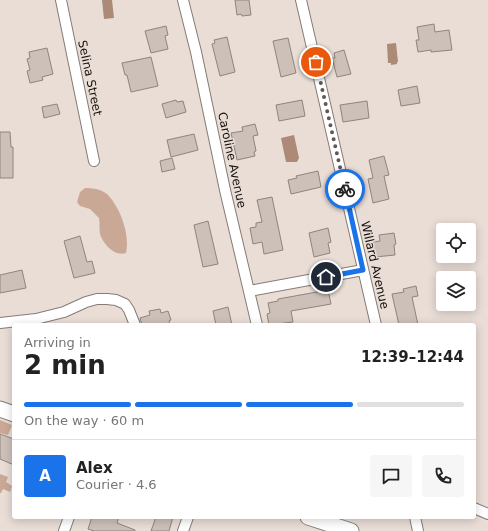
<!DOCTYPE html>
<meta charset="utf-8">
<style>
:root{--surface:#fff;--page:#f6f6f6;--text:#222;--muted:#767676;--line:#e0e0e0;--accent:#1a73e8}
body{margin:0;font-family:"DejaVu Sans",sans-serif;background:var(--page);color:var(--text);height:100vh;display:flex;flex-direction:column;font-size:15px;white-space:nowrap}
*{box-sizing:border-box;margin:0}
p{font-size:13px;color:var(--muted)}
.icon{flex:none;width:22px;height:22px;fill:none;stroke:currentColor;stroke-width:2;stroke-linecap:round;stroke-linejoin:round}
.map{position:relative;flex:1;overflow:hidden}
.side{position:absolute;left:12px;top:323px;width:464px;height:196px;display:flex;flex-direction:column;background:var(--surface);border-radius:4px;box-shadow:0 2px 10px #0003}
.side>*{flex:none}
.controls{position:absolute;left:436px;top:223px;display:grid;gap:8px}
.controls a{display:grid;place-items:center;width:40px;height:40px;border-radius:4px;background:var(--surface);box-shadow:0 2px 10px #0003;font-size:20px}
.pin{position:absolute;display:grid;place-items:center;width:34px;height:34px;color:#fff;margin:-17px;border:2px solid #fff;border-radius:50%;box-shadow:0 1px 4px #0007}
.courier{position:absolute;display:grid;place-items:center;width:40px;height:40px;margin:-20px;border:3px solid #1a73e8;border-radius:50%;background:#fff;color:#222;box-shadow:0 1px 5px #0007}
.headline em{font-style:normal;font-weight:800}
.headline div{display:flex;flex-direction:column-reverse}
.headline{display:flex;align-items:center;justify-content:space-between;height:68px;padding:0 12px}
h1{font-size:26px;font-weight:800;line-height:30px}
.bar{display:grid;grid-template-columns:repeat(4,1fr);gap:6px 4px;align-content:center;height:48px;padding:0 12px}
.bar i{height:5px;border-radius:3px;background:var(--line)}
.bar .on{background:var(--accent)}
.bar p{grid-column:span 4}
.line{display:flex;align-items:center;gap:10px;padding:0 12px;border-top:1px solid var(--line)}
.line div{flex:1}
.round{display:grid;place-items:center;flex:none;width:42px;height:42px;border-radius:4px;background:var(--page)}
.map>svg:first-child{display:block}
.green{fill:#caa896}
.water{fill:#ac8a77}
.building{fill:#ccc0b9;stroke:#8f847e}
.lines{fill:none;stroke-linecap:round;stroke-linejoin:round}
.minor-casing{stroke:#867b75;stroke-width:12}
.secondary-casing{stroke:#867b75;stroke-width:17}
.minor{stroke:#fff;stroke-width:10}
.secondary{stroke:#fff;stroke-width:15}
.done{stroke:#5f5854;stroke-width:4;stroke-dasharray:0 7.2}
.route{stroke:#1a73e8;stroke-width:5}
.labels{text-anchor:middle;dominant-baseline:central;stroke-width:3;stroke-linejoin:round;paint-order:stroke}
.street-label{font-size:12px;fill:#14100e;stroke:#e9ddd6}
</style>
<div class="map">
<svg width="488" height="531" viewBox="0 0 488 531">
<rect width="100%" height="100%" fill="#e9ddd6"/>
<path class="green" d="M85,188C93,188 102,189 108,195C121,209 130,235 126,253C115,257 103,244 100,234C99,229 100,223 99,218L90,209L80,206L77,202L80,192Z
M0,420L12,425L8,435L0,433Z
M0,474L8,477L6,482L12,486L10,492L3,489L1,493H0Z"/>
<path class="water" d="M102,0H112L114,18L104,19Z
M396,43L398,62H397V64L391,65V63H388L387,44Z
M294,135L299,158L297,162H286L281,138Z"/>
<path class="building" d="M235,0H249L251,15L242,16L241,14L237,15Z
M434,24L435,32L449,30L452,50L431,52V50L418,52L416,40H419L417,27Z
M166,26L168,35L165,36L168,49L151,53L145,31Z
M227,37L235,72L220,76L212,44L215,43L214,40Z
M288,38L296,73L281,77L273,41Z
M47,48L53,74L42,77L43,80L30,83L27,71L30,70L27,59L30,58L29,52Z
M344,50L351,74L337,77L332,58H335L334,53Z
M151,57L158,86L131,92L127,75H125L122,63Z
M417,86L420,103L401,106L398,90Z
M176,100L177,102L183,101L186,112L166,118L162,104Z
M302,100L305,116L279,121L276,105Z
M367,101L369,118L343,122L340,105Z
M57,104L60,114L44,118L42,107Z
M255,124L258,135L253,136L256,151L254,152L255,156L237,160L231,133L243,131L242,127Z
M0,132H10L11,147H13V178H0Z
M194,134L198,150L171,157L167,140Z
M384,156L389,175L384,176L389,199L373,203L368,179L373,178L369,160Z
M172,158L175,169L162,172L160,161Z
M318,171L321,187L291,194L288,180L297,178L296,176Z
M272,197L283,250L264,254L262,242L253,244L250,228L256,227V223L262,222L257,200Z
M208,221L218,264L203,267L194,225Z
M328,228L331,242L328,243L330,253L314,257L309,233Z
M394,233L396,244L394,245L395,255L375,257L373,242L380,241L379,235Z
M80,236L87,262L92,261L95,273L74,278L64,241Z
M22,270L26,288L0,293V275Z
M416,286L418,296L412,297L418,325H399L392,294L404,292L403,289Z
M328,290L331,304L291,311L293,322L269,325L267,314L270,313L268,303L278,301V299Z
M228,307L232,325H216L213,311Z
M160,309L161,313L168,311L171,320L169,321L170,325H142L140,318L150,315L149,311Z
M0,434L14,439V465L0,459Z
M92,517H119L117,523L135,530V531H94L88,529Z
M156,517H173L169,531H151Z"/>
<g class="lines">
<defs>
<path id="minor" d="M61,0L94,161
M183,0L196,52L225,190L257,325
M301,0L376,325
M249,291L363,270
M0,323L36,319L64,312L86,302L97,299H107L116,300L125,304L129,310L135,325
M474,508L488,514
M415,517L418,531
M64,531L69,517
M183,531L188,517"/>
<path id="secondary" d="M0,409L14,414
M308,517L351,531"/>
</defs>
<use href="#minor" class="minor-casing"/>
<use href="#secondary" class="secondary-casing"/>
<use href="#minor" class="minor"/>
<use href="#secondary" class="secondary"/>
</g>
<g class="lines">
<path class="done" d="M316,62L345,189"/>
<path class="route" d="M326,277L363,270L345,189"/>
</g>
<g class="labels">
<g class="street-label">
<text transform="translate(90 78) rotate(78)">Selina Street</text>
<text transform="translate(232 160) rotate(78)">Caroline Avenue</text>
<text transform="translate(375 265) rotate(77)">Willard Avenue</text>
</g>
</g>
</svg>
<div class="controls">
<a><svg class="icon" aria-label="locate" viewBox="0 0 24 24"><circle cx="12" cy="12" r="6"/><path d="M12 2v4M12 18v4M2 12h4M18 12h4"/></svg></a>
<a><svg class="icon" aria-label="layers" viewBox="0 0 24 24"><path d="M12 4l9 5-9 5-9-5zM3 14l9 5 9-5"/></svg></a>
</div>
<div class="pin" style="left:316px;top:62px;background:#ea580c"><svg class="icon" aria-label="bag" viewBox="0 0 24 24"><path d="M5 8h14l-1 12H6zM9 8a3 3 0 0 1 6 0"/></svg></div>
<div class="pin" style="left:326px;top:277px;background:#1f2937"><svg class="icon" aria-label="home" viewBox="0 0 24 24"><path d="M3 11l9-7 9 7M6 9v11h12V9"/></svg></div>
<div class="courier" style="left:345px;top:189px"><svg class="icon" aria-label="bike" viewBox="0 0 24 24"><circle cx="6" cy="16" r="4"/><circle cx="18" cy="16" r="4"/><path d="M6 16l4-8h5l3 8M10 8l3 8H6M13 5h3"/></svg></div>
<section class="side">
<div class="headline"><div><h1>2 min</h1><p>Arriving in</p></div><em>12:39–12:44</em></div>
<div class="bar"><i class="on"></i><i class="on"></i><i class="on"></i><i></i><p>On the way · 60 m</p></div>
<div class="line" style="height:72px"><b class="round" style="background:var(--accent);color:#fff">A</b><div><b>Alex</b><p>Courier · 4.6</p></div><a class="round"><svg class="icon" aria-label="chat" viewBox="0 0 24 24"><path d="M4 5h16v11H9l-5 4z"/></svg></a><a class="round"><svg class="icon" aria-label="phone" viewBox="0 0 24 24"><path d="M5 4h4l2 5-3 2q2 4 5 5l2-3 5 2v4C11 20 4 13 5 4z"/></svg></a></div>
</section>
</div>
